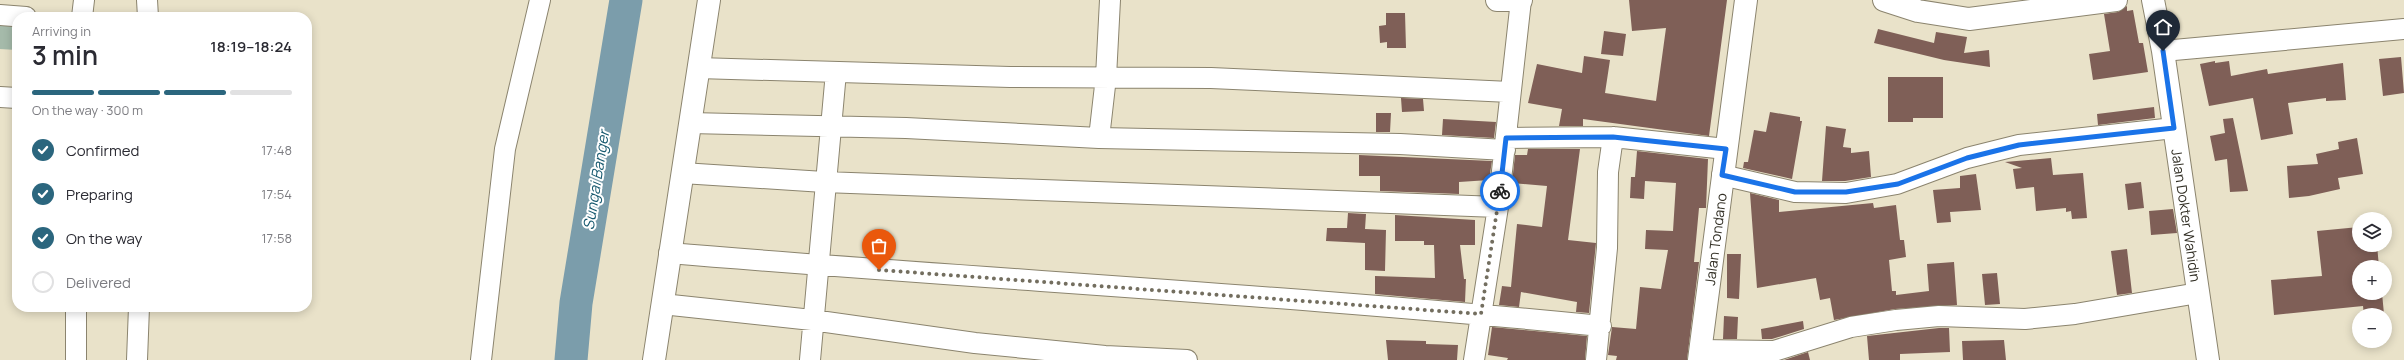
<!DOCTYPE html>
<meta charset="utf-8">
<style>
:root{--surface:#fff;--page:#f7f7f7;--text:#2b2b33;--muted:#7c7c81;--line:#e1e1e2;--accent:#2b667e}
body{margin:0;font-family:Manrope,sans-serif;background:var(--page);color:var(--text);height:100vh;display:flex;flex-direction:column;font-size:15px;white-space:nowrap}
*{box-sizing:border-box;margin:0}
p{font-size:13px;color:var(--muted)}
.icon{flex:none;width:22px;height:22px;fill:none;stroke:currentColor;stroke-width:2;stroke-linecap:round;stroke-linejoin:round}
.map{position:relative;flex:1;overflow:hidden}
.side{position:absolute;left:12px;top:12px;width:300px;height:300px;display:flex;flex-direction:column;background:var(--surface);border-radius:16px;box-shadow:0 2px 10px #0003}
.side>*{flex:none}
.tools{position:absolute;left:2352px;top:212px;display:grid;gap:8px}
.tools a{display:grid;place-items:center;width:40px;height:40px;border-radius:50%;background:var(--surface);box-shadow:0 2px 10px #0003;font-size:20px}
.pin{position:absolute;display:grid;place-items:center;width:34px;height:34px;color:#fff;margin:-41px -17px;border-radius:50% 50% 50% 0;rotate:-45deg;box-shadow:0 0 4px #0007}
.pin .icon{rotate:45deg}
.courier{position:absolute;display:grid;place-items:center;width:40px;height:40px;margin:-20px;border:3px solid #1a73e8;border-radius:50%;background:#fff;color:#222;box-shadow:0 1px 5px #0007}
.head em{font-style:normal;font-weight:600}
.head div{display:flex;flex-direction:column-reverse}
.head{display:flex;align-items:center;justify-content:space-between;height:68px;padding:0 20px}
h1{font-size:26px;font-weight:600;line-height:30px}
.bar{display:grid;grid-template-columns:repeat(4,1fr);gap:6px 4px;align-content:center;height:48px;padding:0 20px}
.bar i{height:5px;border-radius:3px;background:var(--line)}
.bar .current{background:var(--accent)}
.bar p{grid-column:span 4}
ol{padding:0 20px;list-style:none}
li{display:flex;align-items:center;gap:12px;height:44px}
li p{margin-inline-start:auto}
li .icon{padding:4px;border-radius:50%;background:var(--accent);color:#fff;stroke-width:4}
li:last-child{color:var(--muted)}
li i{width:22px;height:22px;border:2px solid var(--line);border-radius:50%}
.map>svg:first-child{display:block}
.green{fill:#a5baaa}
.lines{fill:none;stroke-linecap:round;stroke-linejoin:round}
.river{stroke:#7b9dab;stroke-width:33}
.building{fill:#7f5f57}
.street-casing{stroke:#8b846e;stroke-width:22}
.secondary-casing{stroke:#8b846e;stroke-width:24}
.street{stroke:#fff;stroke-width:20}
.secondary{stroke:#fff;stroke-width:22}
.done{stroke:#736e5f;stroke-width:4;stroke-dasharray:0 7.2}
.route{stroke:#1a73e8;stroke-width:5}
.labels{text-anchor:middle;dominant-baseline:central;stroke-width:4;stroke-linejoin:round;paint-order:stroke}
.street-label{font-size:14px;fill:#333026;stroke:#fff}
.water-label{font-size:15px;font-style:italic;fill:#17596f;stroke:#fff}
</style>
<div class="map">
<svg width="2404" height="360" viewBox="0 0 2404 360">
<rect width="100%" height="100%" fill="#e9e2c9"/>
<path class="green" d="M0,22L17,23V50L0,49Z"/>
<g class="lines">
<path class="river" d="M571,360L576,303L626,0"/>
</g>
<path class="building" d="M1629,0H1727L1709,136L1583,119V126H1559L1562,109L1528,103L1537,64L1582,73L1584,56L1610,60L1605,93L1656,101L1666,28L1632,31Z
M2127,6V11L2133,10L2139,43H2143L2148,72L2093,80L2089,54L2110,51L2104,14L2118,12Z
M1386,13H1405L1406,48H1387V42L1380,43L1379,26L1386,25Z
M1878,29L1934,43L1936,32L1967,37L1964,53L1989,50L1990,67L1944,60L1874,43Z
M1604,31L1626,34L1623,56L1601,54Z
M2401,57L2404,93L2383,96L2379,59Z
M2215,61V63L2229,61L2231,76L2267,69L2268,74L2343,63L2346,100L2326,101V98L2288,103L2293,134L2261,140L2253,98L2209,106L2200,64Z
M1888,77H1943V118H1913V122H1888Z
M1401,98L1423,99L1424,111L1402,112Z
M2154,107L2155,118L2098,125L2097,114Z
M1770,112L1800,117V121H1802L1792,179L1743,168L1744,162H1748L1754,130L1766,132Z
M1376,113H1391L1390,132H1376Z
M2233,118L2248,191L2230,192L2227,159L2215,161L2210,136L2225,133L2223,119Z
M1443,119L1496,122L1494,138L1442,135Z
M1826,126L1846,129L1843,147L1851,148V153L1869,151L1871,177L1845,181H1822Z
M2357,138L2363,174L2338,178L2340,189L2309,196L2289,198L2287,166L2318,164L2316,154L2339,149L2338,142Z
M1528,149H1580L1568,240L1596,243L1589,313L1576,312L1577,302L1521,292L1519,307L1499,305L1502,286L1511,287L1517,224L1542,227L1547,186L1512,183L1515,155H1527Z
M1637,151L1708,159L1706,208H1699L1694,262H1699L1687,360H1616L1617,356L1608,355L1612,327L1636,329L1640,287L1661,289L1668,250L1645,249L1646,230L1673,231L1676,183L1645,181L1644,199L1630,198L1631,177H1635Z
M1359,155L1492,161L1489,180L1459,182V194L1380,191V176H1359Z
M2051,158L2053,175L2083,173L2087,218L2072,219L2071,211L2066,212V208L2036,211L2034,187L2016,189L2013,169L2022,168L2005,162Z
M1976,174L1981,210L1950,212L1951,222L1937,223L1933,190L1960,188V176Z
M2141,182L2144,208L2128,210L2125,184Z
M1750,193L1779,200V212L1873,203L1874,208L1896,205L1900,240H1904L1906,257L1889,260L1892,291H1896V295L1929,291L1927,264L1954,262L1957,305L1895,309L1834,320L1830,298L1820,300L1816,278L1757,288Z
M2173,209L2177,233L2151,235L2149,211Z
M1348,213L1366,214L1365,229L1386,230L1385,271L1365,270V243L1326,241L1327,228H1347Z
M1395,215L1475,220V245H1460L1464,279H1466L1465,302L1375,294V276L1435,278L1434,245H1424V241H1395Z
M2359,227V245H2377L2379,267H2359V293H2382L2384,314L2364,315L2363,306L2274,315L2271,280L2322,276L2317,231Z
M2127,249L2132,293L2117,295L2111,251Z
M1727,254H1741L1739,299L1727,298Z
M1997,273L2000,304L1985,305L1982,274Z
M1724,316L1738,317L1737,339H1723Z
M1803,321L1804,329L1772,339H1762L1761,329Z
M1492,327L1587,336L1585,360H1507L1508,358L1488,355Z
M1939,328H1949L1950,352L1900,354V360H1869L1867,336Z
M1386,340L1426,341V344L1458,345L1457,360H1388Z
M2004,340L2006,360H1963L1962,341Z
M1808,352L1810,360H1784Z"/>
<g class="lines">
<defs>
<path id="street" d="M147,0L148,17
M0,15L26,17
M82,17L84,0
M2163,51L2404,29
M698,68L1010,77L1211,78L1510,92
M0,97L17,98
M690,123L906,128L1099,138L1400,144L1505,150
M1099,138L1106,77L1110,0
M1506,138L1613,137L1726,149
M682,173L824,182L1498,207
M1722,175L1795,192L1846,193L1897,184L1967,158L2019,145L2174,128
M669,253C980,279 1291,295 1601,326
M662,304L812,320L975,343L1105,356L1187,360
M76,307V360
M1700,350L1774,351L1851,327L1896,320L1939,316L2025,319L2075,314L2198,293
M137,360L139,307
M481,360L505,149L540,0
M810,360L836,72
M1474,360L1498,207L1521,0
M1596,360L1607,248L1608,172L1613,137"/>
<g id="secondary">
<path d="M1497,0H1521"/>
<path d="M1884,0L1918,11L1969,19L2116,0"/>
<path id="s1" d="M2153,0L2163,51L2208,360"/>
<path d="M654,360L709,0"/>
<path id="s2" d="M1699,360L1746,0"/>
</g>
</defs>
<use href="#street" class="street-casing"/>
<use href="#secondary" class="secondary-casing"/>
<use href="#street" class="street"/>
<use href="#secondary" class="secondary"/>
</g>
<g class="lines">
<path class="done" d="M879,270L1481,314L1500,191"/>
<path class="route" d="M1500,191L1506,138L1613,137L1726,149L1722,175L1795,192H1846L1898,184L1967,158L2019,145L2174,128L2163,51"/>
</g>
<g class="labels">
<g class="street-label">
<text stroke="none"><textPath href="#s1" startOffset="218">Jalan Dokter Wahidin</textPath></text>
<text stroke="none"><textPath href="#s2" startOffset="122">Jalan Tondano</textPath></text>
</g>
<g class="water-label">
<text transform="translate(596 180) rotate(-81)">Sungai Banger</text>
</g>
</g>
</svg>
<div class="tools">
<a><svg class="icon" aria-label="layers" viewBox="0 0 24 24"><path d="M12 4l9 5-9 5-9-5zM3 14l9 5 9-5"/></svg></a>
<a>+</a>
<a>−</a>
</div>
<div class="pin" style="left:879px;top:270px;background:#ea580c"><svg class="icon" aria-label="bag" viewBox="0 0 24 24"><path d="M5 8h14l-1 12H6zM9 8a3 3 0 0 1 6 0"/></svg></div>
<div class="pin" style="left:2163px;top:51px;background:#1f2937"><svg class="icon" aria-label="home" viewBox="0 0 24 24"><path d="M3 11l9-7 9 7M6 9v11h12V9"/></svg></div>
<div class="courier" style="left:1500px;top:191px"><svg class="icon" aria-label="bike" viewBox="0 0 24 24"><circle cx="6" cy="16" r="4"/><circle cx="18" cy="16" r="4"/><path d="M6 16l4-8h5l3 8M10 8l3 8H6M13 5h3"/></svg></div>
<section class="side">
<div class="head"><div><h1>3 min</h1><p>Arriving in</p></div><em>18:19–18:24</em></div>
<div class="bar"><i class="current"></i><i class="current"></i><i class="current"></i><i></i><p>On the way · 300 m</p></div>
<ol>
<li><svg class="icon" aria-label="check" viewBox="0 0 24 24"><path d="M5 12l5 5 9-10"/></svg>Confirmed<p>17:48</p></li>
<li><svg class="icon" aria-label="check" viewBox="0 0 24 24"><path d="M5 12l5 5 9-10"/></svg>Preparing<p>17:54</p></li>
<li><svg class="icon" aria-label="check" viewBox="0 0 24 24"><path d="M5 12l5 5 9-10"/></svg>On the way<p>17:58</p></li>
<li><i></i>Delivered</li>
</ol>
</section>
</div>
